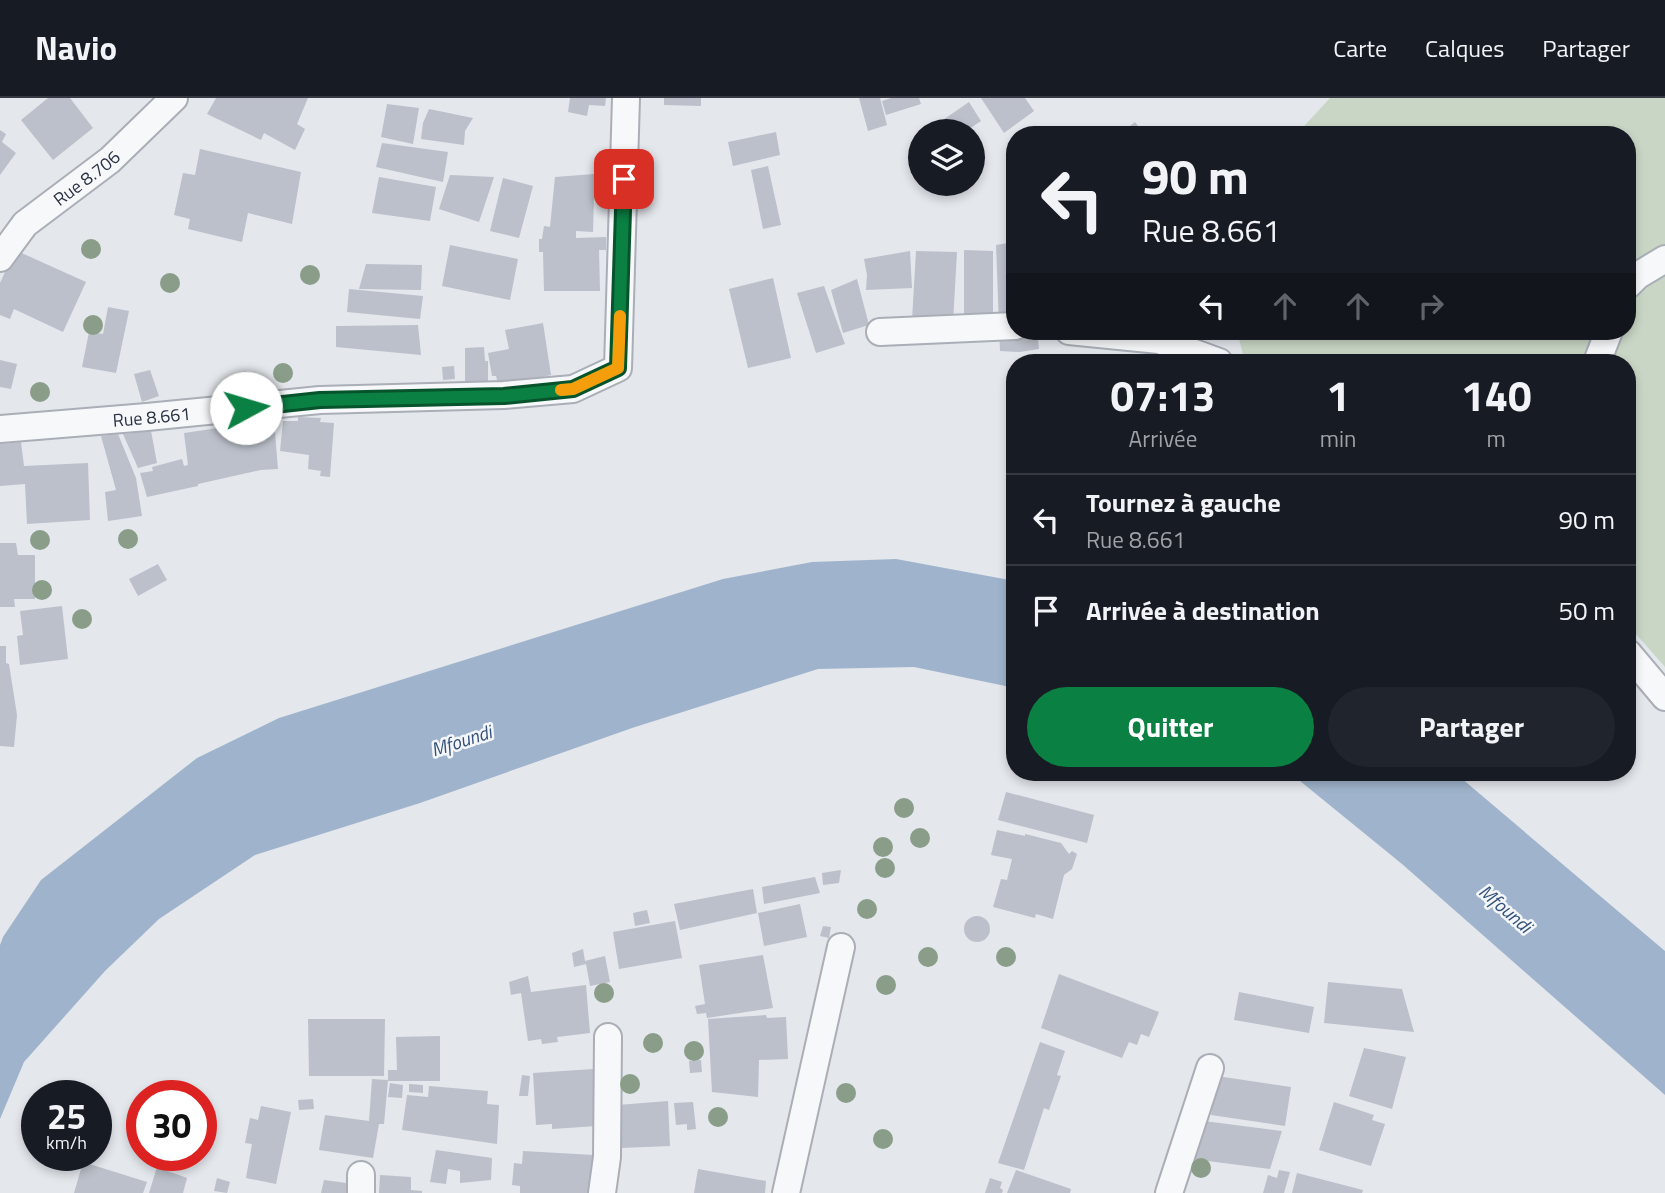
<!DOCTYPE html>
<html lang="fr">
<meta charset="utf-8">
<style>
:root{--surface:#171b24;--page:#20242c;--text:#f1f3f6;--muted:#9ea1a6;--line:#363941;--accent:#0b8043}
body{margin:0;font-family:"Titillium Web",sans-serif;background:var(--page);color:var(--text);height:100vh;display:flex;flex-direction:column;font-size:26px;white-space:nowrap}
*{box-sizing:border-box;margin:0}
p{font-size:23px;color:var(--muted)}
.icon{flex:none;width:38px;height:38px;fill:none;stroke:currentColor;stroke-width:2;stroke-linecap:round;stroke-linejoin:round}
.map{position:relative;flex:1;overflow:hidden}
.sheet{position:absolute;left:1006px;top:256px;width:630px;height:427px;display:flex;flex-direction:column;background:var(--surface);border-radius:28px;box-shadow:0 4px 10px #0003}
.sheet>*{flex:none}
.guide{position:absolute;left:1006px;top:28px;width:630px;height:214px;border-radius:28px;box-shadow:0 4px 10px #0003;background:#171b24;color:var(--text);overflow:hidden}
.tools{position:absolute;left:908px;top:21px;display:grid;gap:14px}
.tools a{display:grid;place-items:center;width:77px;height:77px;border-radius:50%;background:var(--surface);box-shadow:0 4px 10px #0003;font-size:35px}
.speed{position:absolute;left:21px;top:982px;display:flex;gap:14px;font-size:35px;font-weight:700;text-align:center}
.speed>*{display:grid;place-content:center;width:91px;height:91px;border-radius:50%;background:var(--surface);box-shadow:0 4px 10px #0003;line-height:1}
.speed small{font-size:18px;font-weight:400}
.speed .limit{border:10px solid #d22;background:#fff;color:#111}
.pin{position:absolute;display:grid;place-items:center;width:60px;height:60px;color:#fff;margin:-30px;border-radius:14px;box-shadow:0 4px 10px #0006}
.me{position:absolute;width:77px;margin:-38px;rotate:84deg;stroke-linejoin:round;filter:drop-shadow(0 0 5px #0008)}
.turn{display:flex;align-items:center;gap:24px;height:147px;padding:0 21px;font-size:32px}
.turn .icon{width:91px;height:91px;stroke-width:2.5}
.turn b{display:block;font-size:49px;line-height:60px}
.lanes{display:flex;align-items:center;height:66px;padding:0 21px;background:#0003;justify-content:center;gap:35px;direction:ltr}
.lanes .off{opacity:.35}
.eta{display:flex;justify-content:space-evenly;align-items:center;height:119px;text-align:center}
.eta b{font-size:42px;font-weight:700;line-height:49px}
.primary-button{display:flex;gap:14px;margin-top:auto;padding:14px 21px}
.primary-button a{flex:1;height:80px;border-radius:42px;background:var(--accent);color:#fff;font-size:28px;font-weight:700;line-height:80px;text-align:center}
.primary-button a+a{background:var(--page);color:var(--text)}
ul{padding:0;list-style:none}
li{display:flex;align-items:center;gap:21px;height:91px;padding:0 21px;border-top:2px solid var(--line)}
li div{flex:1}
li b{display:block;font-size:26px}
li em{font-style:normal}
header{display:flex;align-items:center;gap:42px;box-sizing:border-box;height:98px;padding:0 35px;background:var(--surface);border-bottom:2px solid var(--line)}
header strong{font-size:33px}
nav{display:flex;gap:38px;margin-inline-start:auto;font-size:24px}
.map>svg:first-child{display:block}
.green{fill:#c9d6c5}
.water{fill:#9fb4cc}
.building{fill:#bbc0ca}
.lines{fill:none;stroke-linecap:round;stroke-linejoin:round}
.minor-casing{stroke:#a9aeb7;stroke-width:30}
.minor{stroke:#f7f8fa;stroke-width:26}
.tree{fill:#899d89}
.route-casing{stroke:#07532c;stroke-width:18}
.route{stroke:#0b8043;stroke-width:12}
.slow{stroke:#f59e0b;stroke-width:12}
.labels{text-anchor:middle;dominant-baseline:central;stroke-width:5;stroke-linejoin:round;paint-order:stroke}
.street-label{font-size:18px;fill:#2b3445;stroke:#f4f6f9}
.water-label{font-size:19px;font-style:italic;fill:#34527a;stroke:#f4f6f9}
</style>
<header>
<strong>Navio</strong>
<nav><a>Carte</a><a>Calques</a><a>Partager</a></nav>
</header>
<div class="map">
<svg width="1665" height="1095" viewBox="0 0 1665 1095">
<rect width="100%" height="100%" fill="#e4e7ec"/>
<path class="green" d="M1330 0H1665V569L1628 527V264H1253L1244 261 1237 233H1628V37H1296Z"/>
<path class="water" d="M896 461 1015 483V590L914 569 818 571 632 630 420 705 255 757 159 821 105 873 24 964 0 1021V847L3 839 41 782 197 660 279 620 723 481 812 464Z
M1289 674H1454L1665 853V997L1402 766Z"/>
<path class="building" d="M48 0H70L93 30 53 62 21 22Z
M216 0H308L297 26 305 31 295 52 264 35 261 42 207 16Z
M570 0H606L605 8 589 7 587 18 568 14Z
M664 0H701V8L664 7Z
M859 0H880L887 27 868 33Z
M891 0H919L921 6 886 17 882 3Z
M981 0H1025L1034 13 1004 35Z
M969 4 981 23 966 33H946L940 24Z
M387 6 419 10 413 46 381 39Z
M429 11 473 20 465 33 464 47 421 41 423 25Z
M1135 24 1145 37H1118Z
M0 32 6 36 2 44 16 55 0 77Z
M776 34 780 57 733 68 728 44Z
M382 45 448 54 443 84 376 69Z
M200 51 301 74 292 126 248 115 242 144 188 131 190 121 174 117 183 75 195 77Z
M768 68 781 127 763 131 751 72Z
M607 75 608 94 594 96 593 134 576 133V140L606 139V152H599L600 193H544L543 154H539V141H542L544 128 550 129 555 79Z
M450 77 494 79 479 124 439 111Z
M379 79 436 89 430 123 372 115Z
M503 80 533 88 519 140 490 133Z
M1015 144V233H1037L1039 251 1020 254 1000 253 996 147Z
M450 147 518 161 510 202 442 188Z
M15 152 86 184 63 234 14 211 10 221 0 217V185Z
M964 152 993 153V225H964Z
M910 153 912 190 866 192 867 177 864 161Z
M916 153 957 154 953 225 912 222Z
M366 166 422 167 421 192 359 191Z
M773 180 791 260 748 270 729 191Z
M857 181 869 227 843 235 831 192Z
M824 188 845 246 816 255 797 195Z
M349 191 423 198 420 221 347 214Z
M108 209 129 213 116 275 82 269 89 234 103 236Z
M543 225 551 277 499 289 496 278H492L488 255 509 251 505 232Z
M418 227 421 257 336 249V228Z
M484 249 485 263H488V290L465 291V250Z
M0 262 17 266 11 291 0 289Z
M454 268 455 281 443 282 442 269Z
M150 272 159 298 142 304 134 276Z
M298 319 321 320 320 324 334 325 330 379 320 378 321 373 308 371 309 357 280 353 283 323H298Z
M274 322 278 371 261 372 198 386V388L147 399 140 375 153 373 152 369 182 361 184 368 188 367 184 335Z
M151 333 157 365 138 370 123 336Z
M118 336 136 380 142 418 108 423 105 394 116 392 101 338Z
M21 344 24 368 88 365 90 422 27 426 25 386 0 388V346Z
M0 445H16L18 457H35V501H14L15 509H0Z
M158 466 167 482 138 498 129 481Z
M62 508 68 561 20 567 17 538 23 537 20 513Z
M0 548H6V565L9 566 17 617 14 649 0 648Z
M1006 694 1094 717 1087 745 998 722Z
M997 732 1025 738V736L1061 745 1069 756 1072 753 1077 756 1072 771 1064 777 1053 821 1036 816 1035 820 993 809 1001 781 1007 782 1012 761 991 757Z
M841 772 839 785 823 787 822 775Z
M815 779 820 795 764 806 762 789Z
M753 791 757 815 680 832 674 806Z
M800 806 807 839 764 848 758 815Z
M647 812 650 825 635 828 633 815Z
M964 831a13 13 0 1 1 26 0a13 13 0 1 1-26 0Z
M675 823 682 860 619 871 613 834Z
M823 828 831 829 829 840 820 838Z
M583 851 585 863 605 858 610 884 590 888 586 866 574 869 572 855Z
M763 857 773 910 707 920 706 915 697 916 695 908 705 906 699 867Z
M1059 876 1159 914 1149 939 1141 936 1137 947 1129 944 1122 960 1041 930Z
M528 878 531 894 586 887 590 935 557 939 558 944 542 946 541 941 528 943 521 895 511 897 509 884Z
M1328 884 1402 891 1414 934 1324 925Z
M1239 894 1314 909 1309 935 1234 922Z
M766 917 767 920 786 919 788 961 759 962 758 999 712 994 708 921Z
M308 921H385L384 978H309Z
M440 938V983H388V972H397L396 939Z
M1040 944 1065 953 1057 977 1061 978 1049 1012 1044 1010 1024 1072 998 1065Z
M1364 950 1406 959 1392 1011 1349 998Z
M701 962 702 974 690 975 689 963Z
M593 971 597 1028 552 1031V1026L536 1027 533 975Z
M522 977 530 978 528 998H519Z
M1217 978 1291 989 1285 1028 1211 1017Z
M372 981 388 982 384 1026H379L373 1060 319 1052 325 1017 369 1023Z
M390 985 403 987 402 1000 388 999Z
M409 986 423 987V995L409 994Z
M429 988 488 993 487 1006 499 1007 497 1046 402 1032 407 997 428 999Z
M313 1001 314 1011 299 1012 298 1002Z
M668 1003 670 1048 621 1050 618 1007Z
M693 1004 696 1031 687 1032V1026L676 1027 674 1005Z
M1334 1004 1374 1017 1372 1022 1385 1026 1371 1068 1319 1052Z
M261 1008 291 1014 276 1086 246 1080 252 1046 245 1045 250 1020 258 1022Z
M1204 1023 1282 1033 1270 1071 1192 1061Z
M436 1052 492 1060 491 1082 460 1085V1073L448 1071 446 1086 430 1084Z
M523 1053 594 1057 592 1095H520V1088L512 1087 514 1065 522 1066Z
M83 1064 147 1084 143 1095H74Z
M157 1069 187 1080 183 1095H149Z
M698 1071 766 1083 765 1095H694Z
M1016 1072 1071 1091 1070 1095H1007Z
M1279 1072 1290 1074 1284 1095H1263L1268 1077 1277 1080Z
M1297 1075 1363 1092 1362 1095H1292Z
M380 1077 411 1079V1092L422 1093V1095H379Z
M217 1080 230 1084 227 1095 214 1093Z
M990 1080 1002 1084 1000 1090 1003 1092 1002 1095H985Z
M324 1082 354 1086 353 1095H321Z"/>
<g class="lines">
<g class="minor-casing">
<g id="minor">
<path id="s1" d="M0 160 25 126 110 62 174 0"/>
<path d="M1628 187 1637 178 1665 161"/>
<path d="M1069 233 1159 242 1219 264"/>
<path d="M880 234 1015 228"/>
<path d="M1597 264 1609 233"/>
<path id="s2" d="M0 331 147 319 320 302 504 297 573 291 618 270 626 0"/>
<path d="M1628 555 1665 599"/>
<path d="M361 1095V1077"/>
<path d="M602 1095 607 1059 608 939"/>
<path d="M786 1095 841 849"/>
<path d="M1169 1095 1210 970"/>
</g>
</g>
<use href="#minor" class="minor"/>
</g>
<g class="tree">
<circle cx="91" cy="151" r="10"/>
<circle cx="310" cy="177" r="10"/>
<circle cx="170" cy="185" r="10"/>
<circle cx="93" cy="227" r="10"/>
<circle cx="283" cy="275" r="10"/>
<circle cx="40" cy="294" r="10"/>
<circle cx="128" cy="441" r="10"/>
<circle cx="40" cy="442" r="10"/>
<circle cx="42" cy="492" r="10"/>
<circle cx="82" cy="521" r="10"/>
<circle cx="904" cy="710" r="10"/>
<circle cx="920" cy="740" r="10"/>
<circle cx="883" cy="749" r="10"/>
<circle cx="885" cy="770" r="10"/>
<circle cx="867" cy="811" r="10"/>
<circle cx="928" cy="859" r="10"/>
<circle cx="1006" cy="859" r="10"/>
<circle cx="886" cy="887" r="10"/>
<circle cx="604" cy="895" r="10"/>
<circle cx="653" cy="945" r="10"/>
<circle cx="694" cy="953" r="10"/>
<circle cx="630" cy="986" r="10"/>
<circle cx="846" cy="995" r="10"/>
<circle cx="718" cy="1019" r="10"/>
<circle cx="883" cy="1041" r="10"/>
<circle cx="1201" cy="1070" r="10"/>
</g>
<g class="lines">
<g class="route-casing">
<path id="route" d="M246 310 320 302 504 298 573 291 618 270 624 81"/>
</g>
<use href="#route" class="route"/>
<path class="slow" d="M561 292 573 291 618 270 620 218"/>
</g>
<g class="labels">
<g class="street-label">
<text stroke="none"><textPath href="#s1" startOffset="119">Rue 8.706</textPath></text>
<text stroke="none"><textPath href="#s2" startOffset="152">Rue 8.661</textPath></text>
</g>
<g class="water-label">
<text transform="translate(461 642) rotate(-18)">Mfoundi</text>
<text transform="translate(1506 810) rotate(41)">Mfoundi</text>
</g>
</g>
</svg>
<div class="tools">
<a><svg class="icon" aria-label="layers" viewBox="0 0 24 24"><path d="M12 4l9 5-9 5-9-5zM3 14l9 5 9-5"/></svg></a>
</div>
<div class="speed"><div>25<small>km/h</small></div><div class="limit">30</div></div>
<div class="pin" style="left:624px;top:81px;background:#d93025"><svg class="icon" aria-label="arrive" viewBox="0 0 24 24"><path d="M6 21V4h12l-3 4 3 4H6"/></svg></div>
<svg class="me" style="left:246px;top:310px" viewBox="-20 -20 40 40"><circle r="19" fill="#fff"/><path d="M0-13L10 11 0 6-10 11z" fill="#0b8043"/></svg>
<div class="guide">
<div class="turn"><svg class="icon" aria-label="left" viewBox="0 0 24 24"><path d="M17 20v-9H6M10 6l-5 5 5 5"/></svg><div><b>90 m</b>Rue 8.661</div></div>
<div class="lanes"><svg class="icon" aria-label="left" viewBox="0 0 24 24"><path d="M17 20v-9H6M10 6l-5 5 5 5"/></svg><svg class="icon off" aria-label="ahead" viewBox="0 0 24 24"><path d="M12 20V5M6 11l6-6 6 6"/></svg><svg class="icon off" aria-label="ahead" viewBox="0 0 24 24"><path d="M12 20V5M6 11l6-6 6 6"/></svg><svg class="icon off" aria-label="right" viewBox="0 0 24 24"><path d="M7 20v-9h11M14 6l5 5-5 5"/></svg></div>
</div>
<section class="sheet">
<div class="eta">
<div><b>07:13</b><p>Arrivée</p></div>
<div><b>1</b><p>min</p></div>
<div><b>140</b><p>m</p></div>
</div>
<ul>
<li><svg class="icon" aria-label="left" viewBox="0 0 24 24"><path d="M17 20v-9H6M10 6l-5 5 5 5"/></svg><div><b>Tournez à gauche</b><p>Rue 8.661</p></div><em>90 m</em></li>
<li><svg class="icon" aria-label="arrive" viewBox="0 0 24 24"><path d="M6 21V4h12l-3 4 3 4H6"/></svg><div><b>Arrivée à destination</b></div><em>50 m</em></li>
</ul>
<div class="primary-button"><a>Quitter</a><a>Partager</a></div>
</section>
</div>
